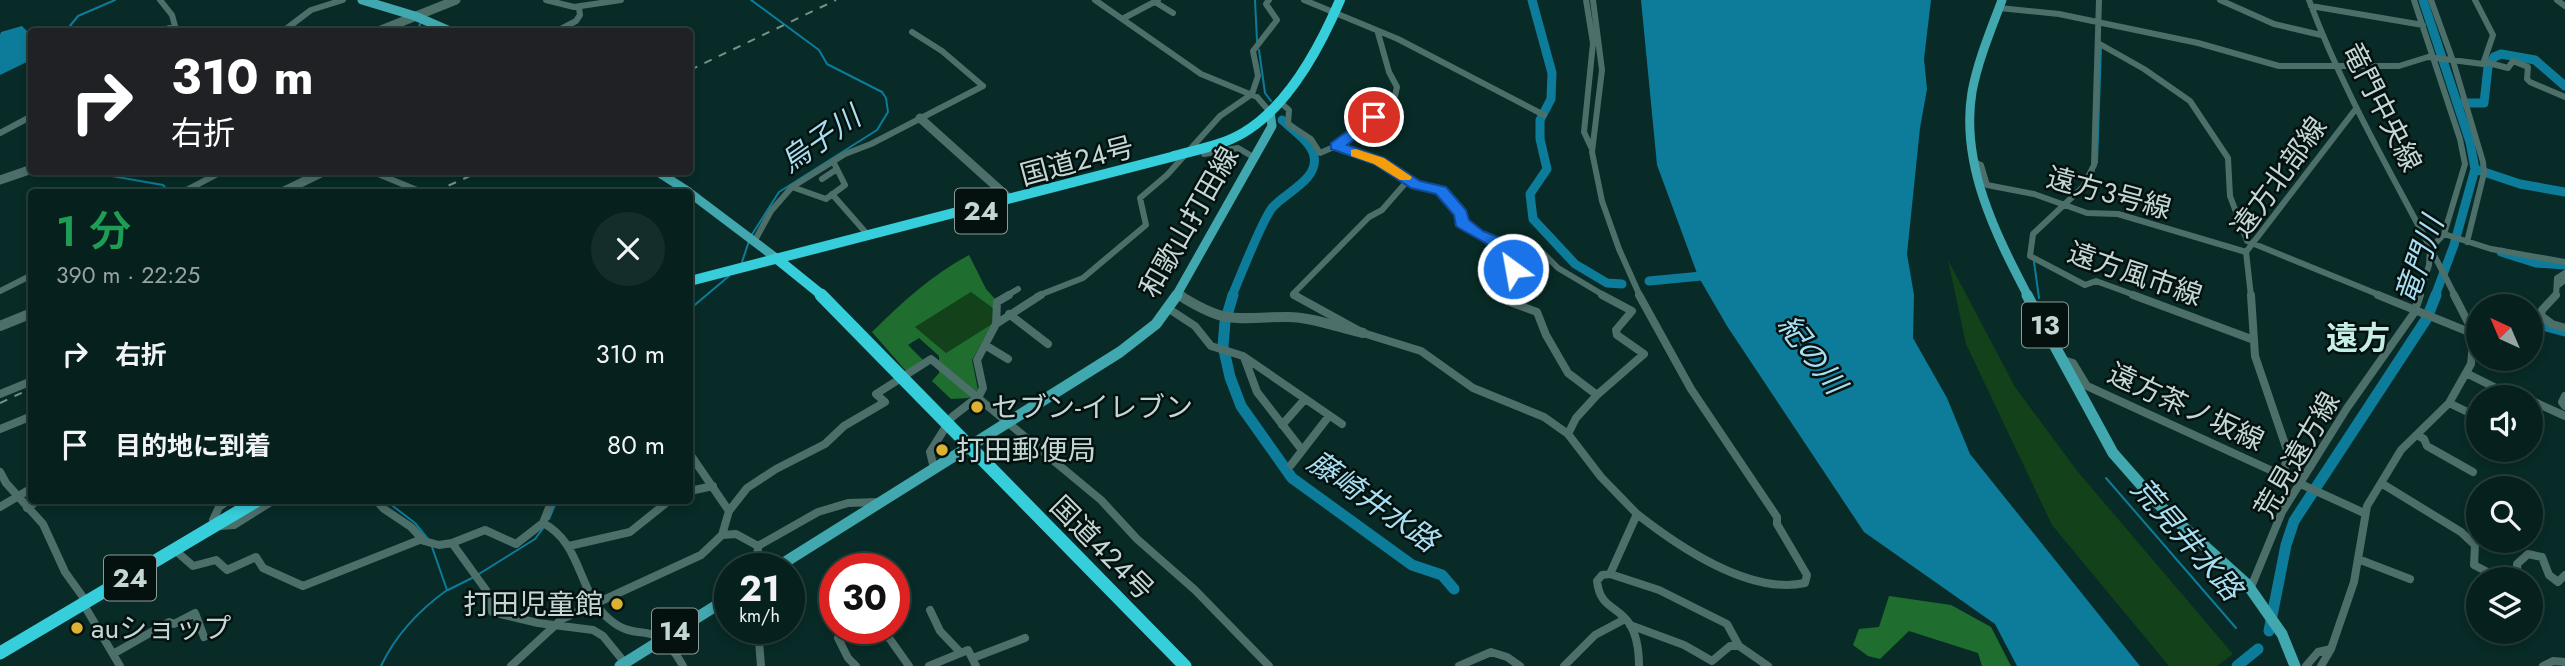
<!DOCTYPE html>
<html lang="ja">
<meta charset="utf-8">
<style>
:root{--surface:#06201d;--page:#142d2a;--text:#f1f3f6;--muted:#98a3a4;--line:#273e3b}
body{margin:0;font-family:Jost,"Noto Sans JP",sans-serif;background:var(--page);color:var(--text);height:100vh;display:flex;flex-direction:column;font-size:26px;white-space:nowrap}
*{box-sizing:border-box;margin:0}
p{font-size:23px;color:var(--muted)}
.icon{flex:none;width:38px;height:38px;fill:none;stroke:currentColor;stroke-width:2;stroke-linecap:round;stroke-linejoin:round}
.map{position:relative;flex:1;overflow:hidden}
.sheet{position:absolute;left:28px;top:189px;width:665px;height:315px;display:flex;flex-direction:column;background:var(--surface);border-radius:7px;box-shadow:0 4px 10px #0003,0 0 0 2px var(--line)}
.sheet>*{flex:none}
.top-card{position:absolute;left:28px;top:28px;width:665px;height:147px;border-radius:7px;box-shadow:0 4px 10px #0003,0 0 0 2px var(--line);background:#202124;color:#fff;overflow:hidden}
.needle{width:46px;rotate:316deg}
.buttons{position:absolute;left:2466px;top:294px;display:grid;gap:14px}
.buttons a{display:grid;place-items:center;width:77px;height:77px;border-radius:50%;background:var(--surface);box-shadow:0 4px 10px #0003,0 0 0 2px var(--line);font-size:35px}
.speed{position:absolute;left:714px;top:553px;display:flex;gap:14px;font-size:35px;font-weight:700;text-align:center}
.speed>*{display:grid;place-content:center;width:91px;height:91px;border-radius:50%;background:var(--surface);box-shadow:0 4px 10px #0003,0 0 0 2px var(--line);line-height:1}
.speed small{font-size:18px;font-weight:400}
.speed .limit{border:10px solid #d22;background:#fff;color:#111}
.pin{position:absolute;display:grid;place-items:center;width:60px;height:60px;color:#fff;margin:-30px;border:4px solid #fff;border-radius:50%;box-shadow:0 2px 7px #0007}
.me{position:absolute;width:77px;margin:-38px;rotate:328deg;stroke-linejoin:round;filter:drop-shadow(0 0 5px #0008)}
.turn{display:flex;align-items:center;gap:24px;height:147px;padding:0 28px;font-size:32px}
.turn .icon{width:91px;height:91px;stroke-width:2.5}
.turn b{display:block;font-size:49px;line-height:60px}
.round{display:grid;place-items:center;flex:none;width:74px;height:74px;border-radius:37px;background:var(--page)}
.summary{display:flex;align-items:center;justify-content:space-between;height:119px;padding:0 28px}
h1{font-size:42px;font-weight:600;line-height:52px;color:#1e9e55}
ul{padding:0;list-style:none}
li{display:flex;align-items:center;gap:21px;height:91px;padding:0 28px}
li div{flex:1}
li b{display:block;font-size:26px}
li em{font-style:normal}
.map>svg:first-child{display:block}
.green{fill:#12411a}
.forest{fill:#206e2f}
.water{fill:#0c7c9a}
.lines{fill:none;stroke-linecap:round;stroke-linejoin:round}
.stream{stroke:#0c7c9a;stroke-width:2}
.river-far1{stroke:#0c7c9a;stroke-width:9}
.river{stroke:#0c7c9a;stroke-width:11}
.street-far1{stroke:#4d6f6a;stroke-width:6}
.street{stroke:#4d6f6a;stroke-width:8}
.secondary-far1{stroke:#4d6f6a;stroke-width:9}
.secondary{stroke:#4d6f6a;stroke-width:10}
.primary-far1{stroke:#40a8ae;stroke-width:9}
.primary{stroke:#40a8ae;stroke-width:11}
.highway-far1{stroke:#37cedb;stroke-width:10}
.highway{stroke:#37cedb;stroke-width:13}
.rail{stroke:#77918d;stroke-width:2;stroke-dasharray:8 8;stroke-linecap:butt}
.route{fill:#1a73e8;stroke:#114b97;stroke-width:2}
.slow{fill:#f59e0b}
.poi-dot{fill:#dcb233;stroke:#04110f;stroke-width:2.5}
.labels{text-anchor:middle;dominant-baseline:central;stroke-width:5;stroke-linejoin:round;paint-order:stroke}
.shield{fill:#04110f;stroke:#8a9c99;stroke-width:2}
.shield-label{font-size:26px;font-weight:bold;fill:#c4d7d4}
.street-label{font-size:28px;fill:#c4d7d4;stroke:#04110f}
.poi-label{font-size:28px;fill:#c4d7d4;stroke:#04110f;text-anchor:start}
.water-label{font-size:30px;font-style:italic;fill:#a8def2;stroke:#04110f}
.quarter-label{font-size:32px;font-weight:bold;fill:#c7ede7;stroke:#04110f}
</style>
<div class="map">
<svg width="2565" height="666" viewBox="0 0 2565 666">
<rect width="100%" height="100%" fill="#082b27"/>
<path class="green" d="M1948 260 2015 387 2078 472 2233 654 2217 666H2169L2052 525 1966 344Z
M971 292 994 309 992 324 946 353 915 327Z"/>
<path class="forest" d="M969 255 986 289 995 299 994 309 971 292 915 327 946 353 992 324 972 360 978 390 969 398 951 399 932 381 939 373V356L919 338 908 345 923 360 906 371 872 332C902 302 932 275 969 255Z
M1889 596 1951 605 1991 627 2011 666H1982L1978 653 1909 631 1880 659 1868 656 1853 645 1859 629 1879 627Z"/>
<path class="water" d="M1641 0H1931L1924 59 1927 89 1920 128 1907 254 1914 295 1913 338 1947 398 1970 454 2140 666H2017L1995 624 1864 532 1727 326 1698 276 1657 165Z
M22 26 31 35V60L0 75V35L1 32Z"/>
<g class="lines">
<path class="stream" d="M751 0 819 50 827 64 882 92 886 98 888 112 877 130 779 192 751 236
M1255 0 1257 41
M65 32 78 16 115 0
M417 32 420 24
M1259 50 1265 93 1271 101
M2097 163 2101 47
M107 172 106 175 163 185 169 192
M2086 188 2094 172
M742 262 749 241
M2034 262 2039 298
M690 309 729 276
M2106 478 2236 628
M385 500 415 523 428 539
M549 519 557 500
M479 574 535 539 544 527
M448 590 474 577
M381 666C396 634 418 611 447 590L432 547"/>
<path class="river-far1" d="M1532 0 1552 73 1551 99 1540 120V139L1547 169 1530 194 1533 219 1575 264 1607 283 1622 284
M2423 0 2470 142 2475 169 2454 245 2435 296
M2457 103H2484L2488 67 2494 57 2501 54 2535 60 2565 86
M2475 169 2520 184 2565 192
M2501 252 2536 263 2565 265
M1649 281 1712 275
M1232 296C1239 279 1262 221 1272 208 1284 193 1319 180 1314 156 1311 142 1292 129 1282 120"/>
<path class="river" d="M1233 295 1225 322 1223 346 1230 377 1241 406 1292 478 1412 565 1442 575 1454 589
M2535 323 2565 331
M2269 631 2286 545 2294 521 2427 318 2436 295
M2237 666 2258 649"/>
<path class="street-far1" d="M160 0 172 15 175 26 166 29V32
M546 0 574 7 621 0
M1095 0 1201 74 1257 97 1270 112
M1304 0 1398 39 1544 115
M1586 0 1593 43 1584 132 1591 147
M1593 0 1602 70 1592 152 1602 201 1619 249 1640 296
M2099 0 2094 165 2083 187 2033 234 2030 256 2085 285 2096 281 2137 296
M2220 0 2274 24 2321 35
M2309 0C2348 105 2406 197 2455 296
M2414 0 2460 139 2465 164 2444 234 2430 249 2429 265 2419 296
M2431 0 2453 61 2483 162 2484 173 2467 242
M2557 0 2565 6
M1155 2 1173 13
M2311 6 2423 25
M1999 8 2059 14 2198 43 2279 66H2399L2428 57 2483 64 2493 35 2475 0
M1124 18 1158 0
M282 32 311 10 343 0
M555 32 576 21 580 15 579 8
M912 32 942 51 983 86
M2098 43 2144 69 2190 101 2228 158 2230 196 2247 241 2382 296
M2485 62 2508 68 2513 61 2528 67 2527 79 2530 82 2565 97
M1282 104 1289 110 1288 124 1311 139 1320 153 1336 146 1379 161 1416 185 1441 190 1461 214V222L1498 243 1512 262 1508 296
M0 133 32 116
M1336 146 1395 96 1397 87 1389 72 1378 33
M1204 154 1238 148 1255 158
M1974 162 1981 165 1987 185 2034 194 2087 213 2118 214 2246 252
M303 172 318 174
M373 172 422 192
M822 179 837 169
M792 187 826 199 845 185 833 161
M183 192 221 172
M832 194 867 234
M2444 234 2491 249 2565 262
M754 242 771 211 792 187 845 154 871 144 983 86
M1511 259 1514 260 1537 247 1558 268 1605 296
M2557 286 2565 280
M0 291 32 275
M1006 296 1018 289
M1037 296 1083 278 1146 225 1140 198 1167 175 1220 116 1252 94 1258 76 1253 51 1277 20 1266 4 1269 0
M1298 296 1293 294 1369 217 1382 210 1409 179
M2251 296 2246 252 2355 110
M2556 296 2557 278 2565 273"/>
<path class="street" d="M1294 295 1363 333 1421 351 1473 388 1544 417 1568 434
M1508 295 1507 301 1537 312 1546 335 1568 373 1597 395 1576 418 1568 434 1601 477 1637 514 1610 574 1602 575 1597 581C1600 608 1616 605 1629 623 1637 635 1639 652 1639 666
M2133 295 2254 340
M2251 295 2255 356 2287 450 2284 476
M2378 295 2474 334
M1169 309 1195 326 1211 346 1243 356 1342 424
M1009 314 1048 344
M2540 315 2552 324 2565 328
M996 324 997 302 1009 295
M2530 329 2538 326 2542 310 2556 295
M985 345 1008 359
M1244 357 1257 392 1302 450
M2063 360 2073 363 2087 386 2364 513
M2466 373 2498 389 2525 397
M0 394 32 381
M1597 395 1644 354 1617 335 1616 330 1632 311 1602 295
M2565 396 2562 402 2565 406
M2530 400 2565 416
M2449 403 2478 417
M1282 425 1305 399
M0 429 32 416
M2417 435 2424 439 2427 446 2473 472
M690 454 729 511
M1291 465 1329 416
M934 468 930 452 952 417 979 396 983 388 977 360 996 324 1041 295
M0 472 6 483 43 524 65 572 83 597 84 605 120 666
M2381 483 2461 532 2475 545 2474 565 2501 579
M690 491 713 486
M376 500 384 509 411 527 424 541 439 545 452 543 486 590 492 612 538 623 593 630 603 636 625 663
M0 507 32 488
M27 508 39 500
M1637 514C1679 547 1750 595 1805 583L1807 575 1777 524V517L1691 389 1639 295
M213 520 219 507 229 500
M543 523C582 543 578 593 609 619 640 646 654 614 683 666
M219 526 234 525 274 500
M722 535 736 534 758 546
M452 543 485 530 516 544 543 523 552 500
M569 546 630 532 670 500
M758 546 818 512 848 503 879 502
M176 551 193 566 216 560 227 570 256 557 263 568 303 586 422 539
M2358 559 2410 579
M757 569 758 546
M1610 574 1659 590 1727 624 1739 646 1768 666
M2518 579 2517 564 2528 554 2542 557 2549 575 2558 582 2565 575
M2251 587 2282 512 2347 408 2414 313 2420 295
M930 610 940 631 959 651
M1630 625 1684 645 1712 661 1730 646H1739
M758 628 761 666
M853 628 838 638 848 658 856 666
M882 628 909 666
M113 654 169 622 174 624 195 613 204 637
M973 658 1025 638
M511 666 562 619 701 555 722 535 729 511 747 488 776 469 825 444 844 426 885 402 876 394 931 359 1101 500 1137 539 1195 590 1269 666
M929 666 968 650 976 666
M1459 666 1491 652 1507 657 1520 666
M1564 666 1595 635 1625 619
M2306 666 2318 652 2331 649 2354 582 2367 506 2401 450 2449 403 2471 364 2474 334 2454 295
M2321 666 2331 649
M2543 666 2553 661 2565 662"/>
<path class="secondary-far1" d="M376 32 456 0
M920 118 1009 198
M0 180 32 169
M282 192 323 172
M1178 294 1182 296"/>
<path class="secondary" d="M1179 295C1228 326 1235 317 1288 317 1312 317 1339 328 1363 333
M0 326 32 313"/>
<path class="primary-far1" d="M362 0 415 16 452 32
M2002 0C1991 30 1978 60 1972 92 1960 164 1996 235 2028 296
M658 172 689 192
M690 193 776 258
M1176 296 1272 126 1270 112"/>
<path class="primary" d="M2027 295 2113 453 2157 503 2247 584 2282 634 2295 666
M774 569 1120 352 1156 324 1177 295
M620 666 730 597"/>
<path class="highway-far1" d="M776 258 823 296
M690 281 1171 157C1195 150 1221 146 1243 133 1289 106 1320 47 1340 0"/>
<path class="highway" d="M821 295 1185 666
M0 653 258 500"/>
<path class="rail" d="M690 70 836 0
M434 192 479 172
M0 403 32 388"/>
</g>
<path class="route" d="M1374 112 1379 114V120L1347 145 1384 158 1420 181 1446 187 1466 210 1469 220 1483 231 1503 239 1520 262 1518 273H1507C1506 270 1506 266 1505 262 1499 246 1470 236 1456 226L1454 215 1436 194 1411 188 1374 164 1331 149V143Z"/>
<path class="slow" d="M1356 149 1384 158 1412 177 1410 180H1400L1374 164 1351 156V150Z"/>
<g class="poi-dot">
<circle cx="977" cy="407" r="7"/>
<circle cx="942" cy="450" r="7"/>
<circle cx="617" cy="604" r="7"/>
<circle cx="77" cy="628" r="7"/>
</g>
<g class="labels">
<g class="shield">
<rect x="955" y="188.5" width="52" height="45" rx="5"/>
<rect x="2022" y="302.5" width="46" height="45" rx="5"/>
<rect x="104" y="555.5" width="52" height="45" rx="5"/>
<rect x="652" y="608.5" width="46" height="45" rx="5"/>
</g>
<g class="shield-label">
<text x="981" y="211">24</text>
<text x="2045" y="325">13</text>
<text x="130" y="578">24</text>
<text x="675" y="631">14</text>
</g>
<g class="street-label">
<text transform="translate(2382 107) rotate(63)">竜門中央線</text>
<text transform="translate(1077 161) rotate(-15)">国道24号</text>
<text transform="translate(2279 177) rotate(-54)">遠方北部線</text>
<text transform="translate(2109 193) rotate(15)">遠方3号線</text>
<text transform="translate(1189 222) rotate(-60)">和歌山打田線</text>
<text transform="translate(2135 274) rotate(19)">遠方風市線</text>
<text transform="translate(2186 407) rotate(25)">遠方茶ノ坂線</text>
<text transform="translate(2297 455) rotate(-60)">荒見遠方線</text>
<text transform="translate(1102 548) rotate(45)">国道424号</text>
</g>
<g class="poi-label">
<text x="991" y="407">セブン-イレブン</text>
<text x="956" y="450">打田郵便局</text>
<text x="603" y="604" text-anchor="end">打田児童館</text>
<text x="91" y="628">auショップ</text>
</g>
<g class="water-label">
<text transform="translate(820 139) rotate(-35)">烏子川</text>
<text transform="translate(2419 260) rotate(-71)">竜門川</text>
<text transform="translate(1812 354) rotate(53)">紀の川</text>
<text transform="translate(1373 501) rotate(35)">藤崎井水路</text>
<text transform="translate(2187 539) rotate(49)">荒見井水路</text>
</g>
<g class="quarter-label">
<text x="2358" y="338">遠方</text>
</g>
</g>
</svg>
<div class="buttons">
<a><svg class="needle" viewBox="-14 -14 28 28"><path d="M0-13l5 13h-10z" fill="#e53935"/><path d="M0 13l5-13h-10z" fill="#98a3a4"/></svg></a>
<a><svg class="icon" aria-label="sound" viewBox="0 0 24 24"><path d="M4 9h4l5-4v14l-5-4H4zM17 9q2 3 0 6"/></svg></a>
<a><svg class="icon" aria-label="search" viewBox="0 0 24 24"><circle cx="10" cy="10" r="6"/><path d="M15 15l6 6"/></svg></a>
<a><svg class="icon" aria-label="layers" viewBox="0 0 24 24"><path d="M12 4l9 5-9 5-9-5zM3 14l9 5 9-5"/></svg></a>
</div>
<div class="speed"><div>21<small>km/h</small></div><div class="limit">30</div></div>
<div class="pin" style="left:1374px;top:117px;background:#d93025"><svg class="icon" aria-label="arrive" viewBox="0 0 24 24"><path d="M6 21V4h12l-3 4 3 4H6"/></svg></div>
<svg class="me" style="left:1513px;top:269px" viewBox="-20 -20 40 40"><circle r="17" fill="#1a73e8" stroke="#fff" stroke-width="3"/><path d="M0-11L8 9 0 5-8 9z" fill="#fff"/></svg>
<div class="top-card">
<div class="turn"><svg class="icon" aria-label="right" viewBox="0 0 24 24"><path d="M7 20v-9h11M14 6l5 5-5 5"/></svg><div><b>310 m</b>右折</div></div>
</div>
<section class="sheet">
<div class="summary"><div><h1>1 分</h1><p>390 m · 22:25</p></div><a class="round"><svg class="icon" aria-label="close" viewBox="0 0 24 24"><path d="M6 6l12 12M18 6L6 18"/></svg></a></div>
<ul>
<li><svg class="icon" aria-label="right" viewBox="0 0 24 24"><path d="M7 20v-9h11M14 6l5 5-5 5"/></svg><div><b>右折</b></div><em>310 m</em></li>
<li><svg class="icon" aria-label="arrive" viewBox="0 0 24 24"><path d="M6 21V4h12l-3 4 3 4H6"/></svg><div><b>目的地に到着</b></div><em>80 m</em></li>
</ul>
</section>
</div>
